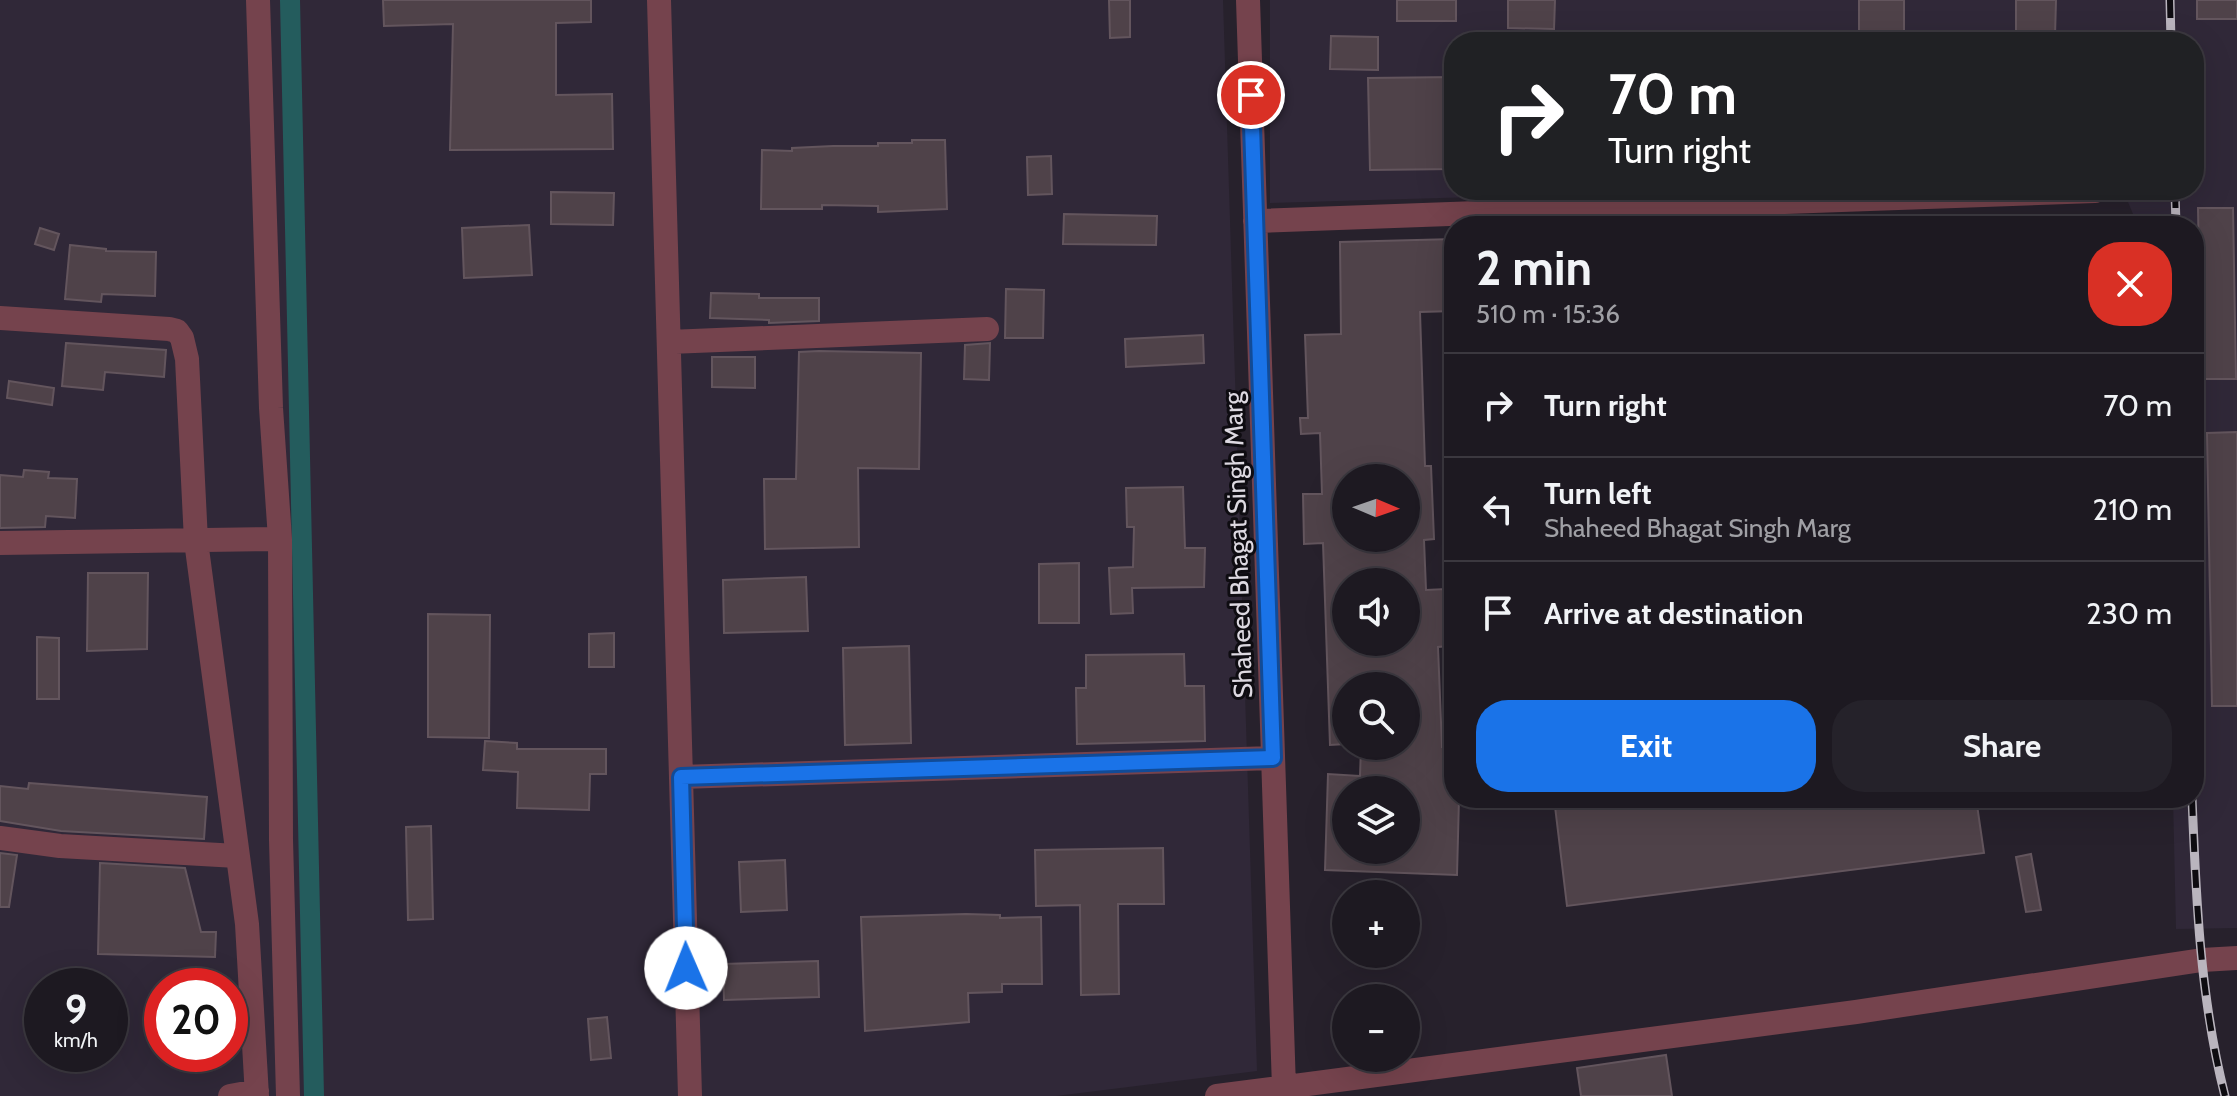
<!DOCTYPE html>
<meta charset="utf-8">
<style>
:root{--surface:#1d1921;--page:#25222a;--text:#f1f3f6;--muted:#a0a0a5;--line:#3b383f;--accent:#1a73e8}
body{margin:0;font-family:Cabin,sans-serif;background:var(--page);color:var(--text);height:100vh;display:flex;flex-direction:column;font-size:30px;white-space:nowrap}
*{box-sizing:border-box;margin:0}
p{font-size:26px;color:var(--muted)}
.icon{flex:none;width:44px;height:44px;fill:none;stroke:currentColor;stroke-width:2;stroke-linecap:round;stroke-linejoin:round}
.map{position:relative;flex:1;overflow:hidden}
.details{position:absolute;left:1444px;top:216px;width:760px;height:592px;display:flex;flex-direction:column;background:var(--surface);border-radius:32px;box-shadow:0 8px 32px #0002,0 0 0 2px var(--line)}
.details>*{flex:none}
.hud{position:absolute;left:1444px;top:32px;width:760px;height:168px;border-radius:32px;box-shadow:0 8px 32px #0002,0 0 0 2px var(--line);background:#202124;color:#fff;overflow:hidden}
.needle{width:52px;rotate:92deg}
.controls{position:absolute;left:1332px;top:464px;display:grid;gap:16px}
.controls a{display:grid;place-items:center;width:88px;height:88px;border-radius:50%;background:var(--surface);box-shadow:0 8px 32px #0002,0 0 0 2px var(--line);font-size:40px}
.speed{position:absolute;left:24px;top:968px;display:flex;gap:16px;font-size:40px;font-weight:700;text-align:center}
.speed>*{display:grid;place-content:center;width:104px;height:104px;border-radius:50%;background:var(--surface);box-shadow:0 8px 32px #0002,0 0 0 2px var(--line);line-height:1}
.speed small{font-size:20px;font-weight:400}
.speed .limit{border:12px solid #d22;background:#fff;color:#111}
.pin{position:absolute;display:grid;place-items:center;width:68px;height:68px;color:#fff;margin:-34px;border:4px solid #fff;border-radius:50%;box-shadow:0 2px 8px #0007}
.me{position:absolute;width:88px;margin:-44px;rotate:359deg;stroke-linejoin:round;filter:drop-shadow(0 0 6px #0008)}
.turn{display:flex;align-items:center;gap:28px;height:168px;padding:0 32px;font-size:36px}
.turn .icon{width:104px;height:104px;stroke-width:2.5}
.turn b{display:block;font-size:56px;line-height:68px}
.round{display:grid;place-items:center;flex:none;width:84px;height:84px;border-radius:32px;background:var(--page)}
.summary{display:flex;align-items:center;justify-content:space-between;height:136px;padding:0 32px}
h1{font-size:48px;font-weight:800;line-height:60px}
.primary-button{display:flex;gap:16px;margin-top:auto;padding:16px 32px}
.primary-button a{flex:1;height:92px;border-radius:32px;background:var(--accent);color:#fff;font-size:32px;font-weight:800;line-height:92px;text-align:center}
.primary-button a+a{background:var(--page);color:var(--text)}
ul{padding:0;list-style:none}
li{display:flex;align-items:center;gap:24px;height:104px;padding:0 32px;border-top:2px solid var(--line)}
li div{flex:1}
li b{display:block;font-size:30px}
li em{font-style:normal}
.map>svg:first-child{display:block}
.built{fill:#302838;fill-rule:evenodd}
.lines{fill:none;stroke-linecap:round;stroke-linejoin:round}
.canal{stroke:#245c5d;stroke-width:20}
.building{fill:#4f4249;stroke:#63555d;stroke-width:2;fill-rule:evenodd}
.minor{stroke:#75434d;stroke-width:24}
.rail-casing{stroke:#bab5be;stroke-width:9}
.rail{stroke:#0e0c11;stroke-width:6;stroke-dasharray:18;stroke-linecap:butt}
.route-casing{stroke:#114b97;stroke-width:20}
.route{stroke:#1a73e8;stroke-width:14}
.labels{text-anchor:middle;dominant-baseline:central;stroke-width:6;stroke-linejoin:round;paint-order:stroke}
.street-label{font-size:26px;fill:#ddd9e1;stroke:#0e0c11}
</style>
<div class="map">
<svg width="2237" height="1096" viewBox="0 0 2237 1096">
<rect width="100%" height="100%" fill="#27212c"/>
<path class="built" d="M0 0H1223L1257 1071 1056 1096H0ZM42 986H110V1054H42ZM162 986H230V1054H162Z
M1270 0H2237V928L2176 929 2173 798H2194V226H2138L2123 190H2194V42H1454V190H1707L1270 203Z"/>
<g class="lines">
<path class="canal" d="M290 0 314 1096"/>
</g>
<path class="building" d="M383 0H591V22L556 23V95L612 94 613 149 450 150 453 24 384 26Z
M1109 0H1130V37L1110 38Z
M1397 0H1456V21H1397Z
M1508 0H1555L1554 29 1508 28Z
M1859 0H1904V42H1859Z
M2016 0H2056L2055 36 2016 35Z
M2197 0H2237V19H2197Z
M1331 36 1378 37V70L1330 69Z
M1454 77V169L1370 170 1368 78Z
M912 140H945L947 209 878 212V206L822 205V209H761L762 150 792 151V148L833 146H878V143H912Z
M1051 156 1052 194 1028 195 1027 157Z
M551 192 614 193 613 225 551 224Z
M2198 208H2233L2236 379H2201Z
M1064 214 1157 216 1156 245 1063 244Z
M529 225 532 275 464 278 462 228Z
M40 228 59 234 54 250 35 244Z
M1454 239V311L1420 312 1425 466H1431L1434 539 1424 540 1426 590 1446 589 1448 646 1438 647 1442 747H1449L1448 779H1454V798H1459L1457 875 1325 870 1328 774 1360 776 1361 746H1406V686H1346V744L1330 745 1323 543 1304 544 1303 494H1322L1320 433 1301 434 1300 418H1308L1305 335 1341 334 1340 242ZM1346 478H1406V538H1346ZM1346 582H1406V642H1346ZM1346 790H1406V850H1346Z
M70 245 106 249V251L156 252 155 296 102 294 101 302 65 299Z
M1006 289 1044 290 1043 338H1005Z
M711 293 759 294V298H819V321L769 323V320L710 318Z
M1203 335 1204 363 1126 367 1125 339Z
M66 343 166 350 164 377 105 372 103 390 62 386Z
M990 343 989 380 964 379 965 345Z
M819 351 921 353 919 469 858 468 859 547 765 549 764 479H796L799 352Z
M712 357H755V388L712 387Z
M9 381 54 388 52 405 7 398Z
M2237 432V706H2212L2207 433Z
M24 470 49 472 48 478 77 479 75 518 46 516 45 527 0 528V475L23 477Z
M1183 487 1185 548H1205L1204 587 1132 588 1133 613 1111 614 1109 568 1133 567 1134 527H1127L1126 488Z
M1079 563V623H1039V564Z
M88 573H148L147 649 87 651Z
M806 577 808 631 724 633 723 580Z
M428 614 490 615 489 738 428 737Z
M614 633V667H589V634Z
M37 637 59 638V699H37Z
M909 646 911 743 845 745 843 648Z
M1184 654 1185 686H1204L1205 741 1077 744 1076 688H1086V655Z
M485 741 517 743V749H606V774H590L589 810 517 808 518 772 483 770Z
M29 783 207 797 204 839 61 831 0 821V786L28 789Z
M1554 798H1976L1984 853 1567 906Z
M431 826 433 919 408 920 406 827Z
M1163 848 1164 904H1118L1119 994 1081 995 1080 905 1036 906 1035 850Z
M0 853 17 855 9 907H0Z
M2031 854 2041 910 2026 912 2016 857Z
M785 860 787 910 741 912 739 862Z
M100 863 185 868 201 932H216L215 957 98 954Z
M966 914 1000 915V918L1041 917 1042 984H1002V992L968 993 969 1022 865 1031 861 917Z
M818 961 819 997 724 1000 723 964Z
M607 1017 611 1058 591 1060 588 1019Z
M1666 1055 1672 1096H1581L1577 1068Z"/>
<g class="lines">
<path class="minor" d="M258 0 271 408 280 539 281 840 288 1096
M659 0 690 1096
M1248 0 1284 1088
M1255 221 2095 191
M0 318 169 329 177 331 182 338 187 359 196 541 247 924 257 1096
M669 342 987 329
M0 543 280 539
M681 777 1273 758
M0 838 60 846 237 856
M230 1096 257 1091
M1217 1096 1856 1012 2202 960 2237 958"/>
<g class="rail-casing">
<path id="rail" d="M2170 0 2171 42
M2175 190 2176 226
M2192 798C2196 898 2200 998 2225 1096"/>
</g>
<use href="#rail" class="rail"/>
</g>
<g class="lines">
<g class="route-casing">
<path id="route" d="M686 968 681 777 1273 758 1251 95"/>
</g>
<use href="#route" class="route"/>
</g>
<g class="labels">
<g class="street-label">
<text transform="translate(1238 545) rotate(-92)">Shaheed Bhagat Singh Marg</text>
</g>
</g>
</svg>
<div class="controls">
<a><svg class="needle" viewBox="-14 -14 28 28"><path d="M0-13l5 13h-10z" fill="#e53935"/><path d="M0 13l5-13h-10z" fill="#a0a0a5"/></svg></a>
<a><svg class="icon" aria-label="sound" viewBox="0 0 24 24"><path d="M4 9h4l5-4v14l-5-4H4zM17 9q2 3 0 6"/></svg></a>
<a><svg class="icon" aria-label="search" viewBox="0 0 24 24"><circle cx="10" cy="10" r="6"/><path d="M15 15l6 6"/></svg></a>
<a><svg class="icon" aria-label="layers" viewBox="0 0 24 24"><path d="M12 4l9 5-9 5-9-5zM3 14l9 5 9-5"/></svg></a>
<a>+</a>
<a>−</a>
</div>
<div class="speed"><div>9<small>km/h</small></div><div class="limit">20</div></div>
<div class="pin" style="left:1251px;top:95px;background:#d93025"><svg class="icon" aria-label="arrive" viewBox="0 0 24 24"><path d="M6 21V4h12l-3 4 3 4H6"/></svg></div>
<svg class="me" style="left:686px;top:968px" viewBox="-20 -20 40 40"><circle r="19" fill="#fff"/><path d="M0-13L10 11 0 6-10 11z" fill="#1a73e8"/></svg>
<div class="hud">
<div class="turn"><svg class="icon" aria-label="right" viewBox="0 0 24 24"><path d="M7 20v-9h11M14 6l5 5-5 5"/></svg><div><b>70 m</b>Turn right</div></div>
</div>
<section class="details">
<div class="summary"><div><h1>2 min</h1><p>510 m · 15:36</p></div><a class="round" style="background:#d93025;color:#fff"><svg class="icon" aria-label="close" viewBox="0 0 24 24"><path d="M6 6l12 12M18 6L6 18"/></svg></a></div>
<ul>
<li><svg class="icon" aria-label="right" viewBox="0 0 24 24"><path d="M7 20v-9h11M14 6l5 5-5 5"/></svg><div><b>Turn right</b></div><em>70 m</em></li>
<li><svg class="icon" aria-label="left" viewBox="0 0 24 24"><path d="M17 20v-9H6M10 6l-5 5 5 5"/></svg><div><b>Turn left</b><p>Shaheed Bhagat Singh Marg</p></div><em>210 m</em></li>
<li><svg class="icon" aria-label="arrive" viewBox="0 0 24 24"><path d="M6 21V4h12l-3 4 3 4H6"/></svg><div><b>Arrive at destination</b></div><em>230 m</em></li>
</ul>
<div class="primary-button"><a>Exit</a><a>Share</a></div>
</section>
</div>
